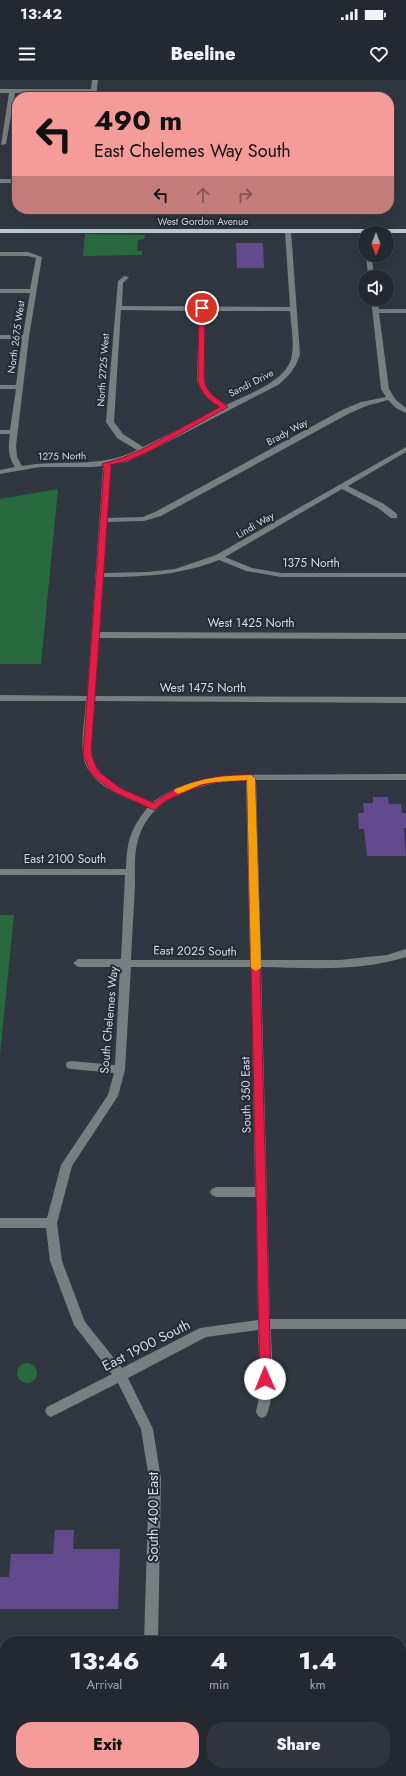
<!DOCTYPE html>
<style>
:root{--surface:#242931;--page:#30353d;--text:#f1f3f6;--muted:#a3a6ab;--line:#41454d;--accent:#f59b9a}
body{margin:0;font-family:Jost,sans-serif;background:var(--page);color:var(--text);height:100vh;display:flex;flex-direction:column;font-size:15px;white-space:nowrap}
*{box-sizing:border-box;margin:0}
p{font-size:13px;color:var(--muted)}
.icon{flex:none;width:22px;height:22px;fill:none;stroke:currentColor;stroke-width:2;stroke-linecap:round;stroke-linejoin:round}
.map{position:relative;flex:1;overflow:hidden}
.details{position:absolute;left:0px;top:1556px;width:406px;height:140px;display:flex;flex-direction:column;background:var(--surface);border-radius:16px 16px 0 0;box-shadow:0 4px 16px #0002,0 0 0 1px var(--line)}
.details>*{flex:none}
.banner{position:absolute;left:12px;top:12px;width:382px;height:122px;border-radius:16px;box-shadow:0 4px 16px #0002,0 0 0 1px var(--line);background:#f59b9a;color:#111;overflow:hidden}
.needle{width:26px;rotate:180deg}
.buttons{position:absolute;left:358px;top:146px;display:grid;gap:8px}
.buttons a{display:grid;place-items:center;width:36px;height:36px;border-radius:50%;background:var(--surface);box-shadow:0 4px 16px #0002,0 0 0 1px var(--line);font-size:20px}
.pin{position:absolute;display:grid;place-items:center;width:34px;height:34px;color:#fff;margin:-17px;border:2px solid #fff;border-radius:50%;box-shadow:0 1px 4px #0007}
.me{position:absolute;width:44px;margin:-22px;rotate:359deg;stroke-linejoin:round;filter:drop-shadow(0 0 3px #0008)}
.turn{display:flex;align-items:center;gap:14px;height:84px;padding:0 16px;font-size:18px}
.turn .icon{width:52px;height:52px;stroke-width:2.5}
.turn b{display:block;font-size:28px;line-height:34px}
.lanes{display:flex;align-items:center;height:38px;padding:0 16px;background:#0003;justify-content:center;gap:20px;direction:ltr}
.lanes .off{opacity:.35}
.eta{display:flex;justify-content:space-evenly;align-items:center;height:68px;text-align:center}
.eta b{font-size:24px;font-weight:800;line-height:28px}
.primary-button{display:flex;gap:8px;margin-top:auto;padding:8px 16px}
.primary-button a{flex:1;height:46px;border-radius:16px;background:var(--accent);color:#111;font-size:16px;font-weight:800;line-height:46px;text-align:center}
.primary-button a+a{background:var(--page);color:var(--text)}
.status{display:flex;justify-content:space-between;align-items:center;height:28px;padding:0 20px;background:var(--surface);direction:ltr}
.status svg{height:11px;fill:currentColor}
header{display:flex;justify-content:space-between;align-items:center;height:52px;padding:0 16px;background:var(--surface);font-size:18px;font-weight:800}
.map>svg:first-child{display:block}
.commercial{fill:#4b3a2f}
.green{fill:#29693e}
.building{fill:#634a8d}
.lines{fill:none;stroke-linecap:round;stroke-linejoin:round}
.minor{fill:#787f81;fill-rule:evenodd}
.major{fill:#b8c8cc;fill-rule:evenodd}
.route{fill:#e11d48;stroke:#92132f}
.slow{fill:#f59e0b}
.labels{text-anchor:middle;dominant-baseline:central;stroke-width:4;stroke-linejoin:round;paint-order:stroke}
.far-street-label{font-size:10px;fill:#d7dbe2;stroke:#262c37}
.street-label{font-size:12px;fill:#d7dbe2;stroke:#262c37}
.near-street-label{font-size:14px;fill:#d7dbe2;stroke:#262c37}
</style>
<div class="status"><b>13:42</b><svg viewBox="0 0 49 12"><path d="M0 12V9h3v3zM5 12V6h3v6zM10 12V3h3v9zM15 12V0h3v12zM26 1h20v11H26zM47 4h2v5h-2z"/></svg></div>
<header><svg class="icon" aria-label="menu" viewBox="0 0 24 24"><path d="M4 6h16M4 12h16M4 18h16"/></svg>Beeline<svg class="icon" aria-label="heart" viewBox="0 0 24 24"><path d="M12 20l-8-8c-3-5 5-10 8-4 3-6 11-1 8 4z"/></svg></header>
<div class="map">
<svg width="406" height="1696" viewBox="0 0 406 1696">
<rect width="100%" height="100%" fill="#303741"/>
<path class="commercial" d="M9 1691H131V1696H8Z"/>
<path class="green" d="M85 154 145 155 144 159 138 160 137 171H142V175L83 176Z
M58 409 41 584H0V419Z
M0 835H14L0 974Z
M17 1293a10 10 0 1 1 20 0a10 10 0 1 1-20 0Z"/>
<path class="building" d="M236 163H263L264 188H237Z
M373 717H388L389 724H401L402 733H406V748H404L406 776H367L364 749H359L358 733H364L363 723H373Z
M55 1450H74L73 1469H120L118 1529H0V1497H9L11 1474H53Z"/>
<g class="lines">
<path class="minor" d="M92 0H98L96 17H90L91 13H15L6 64 1 65 9 13H0V9H91Z
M0 99H17V103H0Z
M288 149 291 151 300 274C296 288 289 296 278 305L146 373 127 382 110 384 107 438 143 437 155 432 342 330 361 322 386 317 381 309 371 219H377L379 229H406V233H379L389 309 396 320 406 328V333L396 328 388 320 366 326 348 334 161 436 144 441 107 442 104 493 147 492 175 489 216 475 406 367V372L348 406 384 424 397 434V438H391L378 428 342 409 225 477 252 488 281 493H406V497H281L246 491 219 480C181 495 144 497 103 497L100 552 406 553V559L99 558 95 616 406 617V623L95 621C94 634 90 663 92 674 96 702 131 713 153 722 176 705 201 699 230 695L406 694V700H256L261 880H339L387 875 406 869V877C360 892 309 888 261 887L270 1239H406V1249H271C271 1275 277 1313 266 1336L262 1338 258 1336 256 1332 260 1312 258 1250 206 1257 128 1298 153 1349 161 1399 158 1561H144L149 1399 141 1349 118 1303 55 1335 51 1337 47 1335 45 1331 47 1327 112 1294 74 1245 50 1181 46 1148H0V1138H47L61 1085 108 1015 114 993 71 989 67 988 66 985 67 982 71 981 115 985 120 887H78L73 883 78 879H121L125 795H0V789H126C127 760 130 750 148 727 124 717 85 704 83 673 81 657 85 638 86 621H0V615L87 616 103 388V386L92 387H40L0 394V390L15 387C8 376 8 367 10 354H0V350H10L16 309H0V305H16L22 259H0V255H23L30 213H0V209H30L36 178 28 176H0V172H28L42 177 29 257 16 366 17 377 22 386C61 379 100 389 137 370L117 358 106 342 118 201 124 196 129 197 123 203 122 226 290 227 285 151ZM121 230 199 231 197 301 207 318 221 328 143 367 123 354 114 342ZM205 231H290C291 245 294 260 292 274 290 300 247 315 226 325 218 320 210 315 206 306 202 295 205 245 205 231ZM230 701H246L250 880H131C132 854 134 829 135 804 135 791 134 777 137 764 147 719 190 706 230 701ZM131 887H251L255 1107H216L212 1109 210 1112 212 1115 216 1117H256L258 1240 200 1248 122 1288 85 1242 62 1181 57 1143 72 1086 118 1016 125 990Z
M366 175H372L374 197H368Z
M143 1691H157L158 1696H144Z"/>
<path class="major" d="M0 149H406V153H0Z"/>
</g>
<path class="route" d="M199 227 205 228 204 301C209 317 217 317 228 327L146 373 127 381 110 385 111 388 91 674 98 691 120 708 154 723C177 704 208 696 238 695 244 695 251 693 255 698L271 1299 269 1303 265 1304 261 1303 260 1299 247 700 225 701 202 705 167 720 154 730 114 712 91 694 83 674 104 388 102 384 122 378 141 370 220 327C209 320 201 314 198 301Z"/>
<path class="slow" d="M251 695 255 698 261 888 256 891 251 888 247 700 215 702 202 704 178 714 174 711 175 709C205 697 219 696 251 695Z"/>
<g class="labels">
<g class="far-street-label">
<text x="203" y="141">West Gordon Avenue</text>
<text transform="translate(16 257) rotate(-82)">North 2675 West</text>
<text transform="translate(103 290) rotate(-86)">North 2725 West</text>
<text transform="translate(251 303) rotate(-27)">Sandi Drive</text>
<text transform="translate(287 352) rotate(-28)">Brady Way</text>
<text transform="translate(62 376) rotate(-1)">1275 North</text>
<text transform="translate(255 445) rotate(-30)">Lindi Way</text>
</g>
<g class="street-label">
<text x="311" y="483">1375 North</text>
<text x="251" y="543">West 1425 North</text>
<text x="203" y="608">West 1475 North</text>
<text x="65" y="779">East 2100 South</text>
<text transform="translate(195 871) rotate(1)">East 2025 South</text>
<text transform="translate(109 940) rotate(-85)">South Chelemes Way</text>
<text transform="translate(246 1015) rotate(-91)">South 350 East</text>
</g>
<g class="near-street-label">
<text transform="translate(146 1265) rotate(-27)">East 1900 South</text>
<text transform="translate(153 1437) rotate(-90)">South 400 East</text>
</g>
</g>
</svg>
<div class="buttons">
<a><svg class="needle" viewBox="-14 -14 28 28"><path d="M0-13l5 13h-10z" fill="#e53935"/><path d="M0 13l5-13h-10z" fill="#a3a6ab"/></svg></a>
<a><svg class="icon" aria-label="sound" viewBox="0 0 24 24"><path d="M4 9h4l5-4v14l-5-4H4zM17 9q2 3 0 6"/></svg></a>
</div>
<div class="pin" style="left:202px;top:228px;background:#d93025"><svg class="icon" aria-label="arrive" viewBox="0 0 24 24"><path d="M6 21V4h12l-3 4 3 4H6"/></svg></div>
<svg class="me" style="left:265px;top:1299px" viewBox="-20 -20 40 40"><circle r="19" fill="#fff"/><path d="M0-13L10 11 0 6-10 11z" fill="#e11d48"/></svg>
<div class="banner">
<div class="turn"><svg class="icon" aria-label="left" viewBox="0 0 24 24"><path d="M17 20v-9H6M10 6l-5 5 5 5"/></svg><div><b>490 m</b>East Chelemes Way South</div></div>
<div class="lanes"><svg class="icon" aria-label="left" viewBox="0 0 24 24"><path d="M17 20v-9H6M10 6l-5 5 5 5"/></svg><svg class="icon off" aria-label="ahead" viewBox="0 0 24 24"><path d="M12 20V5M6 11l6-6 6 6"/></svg><svg class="icon off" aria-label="right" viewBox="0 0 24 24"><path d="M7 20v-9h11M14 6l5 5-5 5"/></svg></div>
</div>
<section class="details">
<div class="eta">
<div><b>13:46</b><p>Arrival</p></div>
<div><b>4</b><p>min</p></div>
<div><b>1.4</b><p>km</p></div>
</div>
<div class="primary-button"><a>Exit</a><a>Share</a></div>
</section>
</div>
